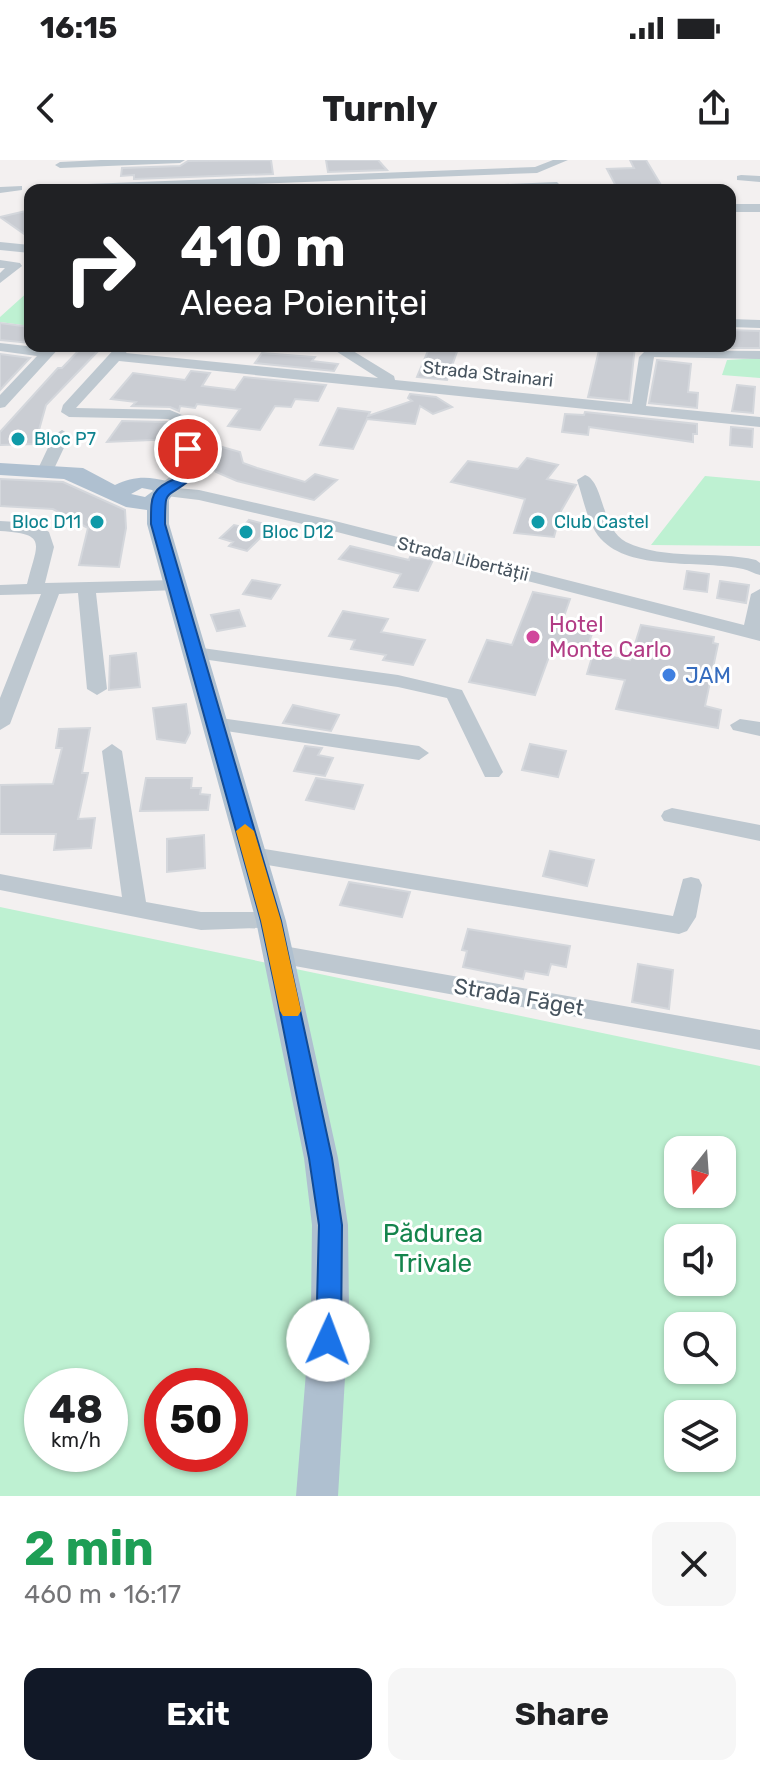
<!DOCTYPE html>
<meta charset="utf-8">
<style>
:root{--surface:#fff;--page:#f6f6f6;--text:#202124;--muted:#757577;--accent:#111827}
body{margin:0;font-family:Rubik,sans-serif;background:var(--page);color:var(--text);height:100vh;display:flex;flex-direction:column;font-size:30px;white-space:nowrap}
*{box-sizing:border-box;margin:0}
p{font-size:26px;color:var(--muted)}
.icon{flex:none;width:44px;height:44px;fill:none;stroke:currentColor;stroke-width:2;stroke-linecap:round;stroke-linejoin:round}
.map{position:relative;height:1336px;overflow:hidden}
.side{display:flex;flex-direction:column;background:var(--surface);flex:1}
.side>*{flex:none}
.hud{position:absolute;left:24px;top:24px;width:712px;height:168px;border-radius:16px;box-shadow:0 2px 6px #0004;background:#202124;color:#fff;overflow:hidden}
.needle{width:52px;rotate:197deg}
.controls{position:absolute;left:664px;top:976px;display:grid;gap:16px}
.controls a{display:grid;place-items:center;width:72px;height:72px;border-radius:16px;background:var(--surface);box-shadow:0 2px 6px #0004;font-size:40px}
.speed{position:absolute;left:24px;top:1208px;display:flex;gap:16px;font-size:40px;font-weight:700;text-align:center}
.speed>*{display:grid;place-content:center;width:104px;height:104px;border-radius:50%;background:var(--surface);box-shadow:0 2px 6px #0004;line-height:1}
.speed small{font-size:20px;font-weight:400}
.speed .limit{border:12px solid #d22;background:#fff;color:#111}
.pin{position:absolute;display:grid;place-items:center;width:68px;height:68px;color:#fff;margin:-34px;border:4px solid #fff;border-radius:50%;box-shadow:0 2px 8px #0007}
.me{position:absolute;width:88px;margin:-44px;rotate:2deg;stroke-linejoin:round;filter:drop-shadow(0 0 6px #0008)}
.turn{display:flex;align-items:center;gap:28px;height:168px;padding:0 24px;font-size:36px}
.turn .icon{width:104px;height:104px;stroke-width:2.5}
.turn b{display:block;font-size:56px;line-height:68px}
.round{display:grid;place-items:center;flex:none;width:84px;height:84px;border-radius:16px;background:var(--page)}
.head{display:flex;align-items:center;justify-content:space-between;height:136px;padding:0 24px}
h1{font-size:48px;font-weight:700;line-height:60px;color:#1e9e55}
.button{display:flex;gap:16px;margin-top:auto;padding:16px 24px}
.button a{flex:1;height:92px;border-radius:16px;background:var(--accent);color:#fff;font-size:32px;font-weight:700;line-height:92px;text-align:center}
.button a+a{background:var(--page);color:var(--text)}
.status{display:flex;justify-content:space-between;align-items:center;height:56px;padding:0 40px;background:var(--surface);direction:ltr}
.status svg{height:22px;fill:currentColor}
header{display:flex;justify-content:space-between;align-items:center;height:104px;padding:0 24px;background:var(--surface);font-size:36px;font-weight:700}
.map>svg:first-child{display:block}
.green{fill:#bef1d2;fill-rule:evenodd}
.building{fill:#cacdd3;stroke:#d4d7dc;stroke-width:2}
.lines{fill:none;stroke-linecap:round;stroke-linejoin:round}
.minor{fill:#bec8d0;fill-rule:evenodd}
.major{fill:#afc0d0;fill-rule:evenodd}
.route{fill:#1a73e8;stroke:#114b97;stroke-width:2}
.slow{fill:#f59e0b}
.culture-dot{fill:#0f9aa8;stroke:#fff;stroke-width:3}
.hotel-dot{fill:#d1479c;stroke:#fff;stroke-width:3}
.shop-dot{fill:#3f7fe0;stroke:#fff;stroke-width:3}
.labels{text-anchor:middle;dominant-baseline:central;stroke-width:6;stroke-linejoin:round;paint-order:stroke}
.far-street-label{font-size:18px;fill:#47545f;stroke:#fff}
.far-culture-label{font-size:18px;fill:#0d838f;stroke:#fff;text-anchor:start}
.hotel-label{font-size:22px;fill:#b23c85;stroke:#fff;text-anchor:start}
.shop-label{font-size:22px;fill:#366cbe;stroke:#fff;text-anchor:start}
.street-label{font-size:22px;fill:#47545f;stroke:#fff}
.near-park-label{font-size:26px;fill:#14844c;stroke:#fff}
</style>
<div class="status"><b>16:15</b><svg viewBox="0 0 49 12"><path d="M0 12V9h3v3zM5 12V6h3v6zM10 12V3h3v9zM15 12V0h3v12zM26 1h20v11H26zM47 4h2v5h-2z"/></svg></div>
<header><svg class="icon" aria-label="back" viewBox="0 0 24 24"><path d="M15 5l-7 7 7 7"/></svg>Turnly<svg class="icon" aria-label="share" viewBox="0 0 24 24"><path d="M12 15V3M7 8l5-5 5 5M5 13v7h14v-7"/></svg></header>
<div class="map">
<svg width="760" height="1336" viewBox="0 0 760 1336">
<rect width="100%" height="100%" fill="#f3f0f0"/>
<path class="green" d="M30 130V166L0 162V157Z
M760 198V218L722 215 727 200Z
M705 316 760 321V386L651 385Z
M0 747 760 906V1336H0ZM678 990H722V1034H678ZM678 1078H722V1122H678ZM678 1166H722V1210H678ZM42 1226H110V1294H42ZM162 1226H230V1294H162ZM678 1254H722V1298H678Z"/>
<path class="building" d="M271 0 273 14 134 19V15L121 16 122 8 180 6 188 1Z
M326 0H378L387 10 328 12Z
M630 0H646L664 30H618L607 9 634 8Z
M30 50V78L0 57Z
M0 163 30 167V183L0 180Z
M730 170 760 171V188H730Z
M83 186H103L46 245 35 284 0 285V272L58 208H62Z
M430 186H459L447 220 417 217Z
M600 186H635L629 241 588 237Z
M262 193 315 197 312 201 338 204 334 211 255 203Z
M0 194 30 198 0 230Z
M657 200 691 204 688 232 698 233 697 248 649 243Z
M191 211 210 213 202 226 235 230 244 217 326 225 318 241 295 239 291 247 275 246 260 270 228 266 240 249 197 244 195 248 180 246 179 251 170 247 132 246 136 242 111 239 133 213 185 220Z
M737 225 755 227 753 253 732 251Z
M410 234 436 237 452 247 433 254 420 246 415 264 367 259 353 289 320 285 338 248 370 252 368 256 412 241 408 238Z
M585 252 697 264V274H693V282L589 267 588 275 562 272 565 254 584 255Z
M122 261 167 262 178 267V274L175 279 107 282Z
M731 267 753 269 752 287 730 285Z
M208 283 240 292 243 303 257 308 305 322 315 314 337 320 314 340 237 321 216 312 208 302Z
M527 298 558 305 547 319 576 325 561 351 554 377 514 373 525 339 451 322 468 301 518 309Z
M0 319 63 322 125 350 126 368 119 407 79 405 88 368 53 349 0 346Z
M249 360 272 366 247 391 229 386 233 382 220 378 234 365 243 367Z
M350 386 409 400 410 397 433 400 418 431 394 427 401 414 339 399Z
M687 411 709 414 707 432 684 429Z
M252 420 280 425 271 439 243 434Z
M720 421 749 425 746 443 717 438Z
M533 432 570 439 561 465 593 471 587 488 554 483 535 535 469 522 487 480 512 485Z
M239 450 245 466 217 471 211 455Z
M343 451 388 459 381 472 425 480 413 505 383 500 386 495 351 489 355 480 329 476Z
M641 465 714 477 713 483 718 484 705 546 721 550 718 568 616 549 625 520 587 514 593 494 630 500Z
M136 493 140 527 109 530 110 496Z
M186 544 190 573 185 583 157 579 153 548Z
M293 545 339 555 331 571 283 563Z
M90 568 82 613H88L78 659 95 658 91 688 54 690 56 674H0V625L53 624 62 588H56L59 569Z
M530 584 566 591 558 617 522 610Z
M305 586 322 588 318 595 333 598 325 616 294 611Z
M146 618H192L191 628H201L200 634 210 635 208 650 140 651Z
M316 618 363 625 354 649 306 640Z
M204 675 205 708 167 712V679Z
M550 691 594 700 587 726 543 716Z
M349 722 410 732 402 757 340 745Z
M468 769 570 786 566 807 551 804 548 815 525 811 523 819 463 807 467 791 462 790Z
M638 804 673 810 669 849 632 842Z"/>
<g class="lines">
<path class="minor" d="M101 0H185L180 3 60 8 55 5 60 2Z
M553 0H568L537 13 98 30 81 27 87 24 535 7Z
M741 15 760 16V22L737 20V16Z
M557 22 559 24 553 27 424 30 430 27Z
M22 26V30L0 33V27Z
M730 44H760V52H730Z
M0 82 30 85V93L0 90Z
M0 100 20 103 22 106 0 123V113L5 108H0Z
M730 159 760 160V168L730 167Z
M0 183 44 188 61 186 5 247 0 248V235L37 196 0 191Z
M117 186H130L126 193 378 218 328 186H345L394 216 395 220 632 244 639 197 646 190 760 191V199L654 197 646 246 760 257V267L119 201 76 248 170 250 194 260C203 283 199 314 177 328L199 330 335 361 744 465 751 434 760 429V481L333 371 199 340 158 335 155 328 178 311 182 294 181 265 168 259 69 257 61 252 63 245Z
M62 270 70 275 53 311 51 314H39L37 311 54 275Z
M585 315C604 321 601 369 626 382 665 401 715 390 756 400L760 403V415C754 414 749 410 743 409 704 400 635 411 604 382 588 368 584 340 577 320Z
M0 361 34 363 49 372 54 387 45 423 177 420 186 425 177 430 96 433 107 529 97 535 87 529 78 433 59 434 10 564 0 570V538L41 434 0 435V425L27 424C37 383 49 374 0 371Z
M195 487 398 515 462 530 503 612 499 617H485L447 538 398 527 188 497 185 493Z
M213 557 419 586 429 593 419 600 206 568 203 563Z
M740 559 760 562V576L733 570 730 565Z
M112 584 122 591 146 742 201 752H271L279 755 283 761 279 767 201 770 0 730V714L122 737 102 591Z
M672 648 760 665V681L664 661 661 656 664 651Z
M252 687 667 755 673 756 683 719 691 717 699 719 702 725 696 757 687 771 679 774 244 701 241 695 244 689Z
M278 785 760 870V890L278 803 269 800 266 794 269 788Z"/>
<path class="major" d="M0 303 83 308 115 325C133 316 148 316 167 321L174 332 169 340V364L286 761 338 998 348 1065 349 1150 338 1336H296L311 1150 312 1065 304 998 256 761 147 364V350L126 347 64 319 0 315ZM142 328 152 330 153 331 145 337 131 334Z"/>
</g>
<path class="route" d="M184 287 195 289 190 320C165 340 165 327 165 364L281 761 294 822 332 998 342 1065 341 1180 337 1188 328 1192 319 1188 316 1180 319 1065 309 998 274 822 261 761 151 364C151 336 150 329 177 318Z"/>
<path class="slow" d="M245 664 254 671 281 761 301 851 298 856H283L280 851 261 761 236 671Z"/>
<g class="culture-dot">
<circle cx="18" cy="279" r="8"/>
<circle cx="97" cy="362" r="8"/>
<circle cx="538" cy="362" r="8"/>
<circle cx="246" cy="372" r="8"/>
</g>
<circle class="hotel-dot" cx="533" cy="477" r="8"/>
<circle class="shop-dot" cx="669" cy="515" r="8"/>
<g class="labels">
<g class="far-street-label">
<text transform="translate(488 214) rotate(6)">Strada Strainari</text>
<text transform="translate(463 399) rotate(14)">Strada Libertății</text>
</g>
<g class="far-culture-label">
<text x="34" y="279">Bloc P7</text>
<text x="81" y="362" text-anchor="end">Bloc D11</text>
<text x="554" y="362">Club Castel</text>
<text x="262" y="372">Bloc D12</text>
</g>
<g class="hotel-label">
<text x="549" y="464">Hotel<tspan x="549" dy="25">Monte Carlo</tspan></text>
</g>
<g class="shop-label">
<text x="685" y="515">JAM</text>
</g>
<g class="street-label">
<text transform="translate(519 837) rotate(10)">Strada Făget</text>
</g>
<g class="near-park-label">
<text x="433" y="1073">Pădurea<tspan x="433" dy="30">Trivale</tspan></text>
</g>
</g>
</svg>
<div class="controls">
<a><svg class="needle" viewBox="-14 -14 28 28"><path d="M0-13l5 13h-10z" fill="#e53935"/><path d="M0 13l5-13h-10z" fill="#757577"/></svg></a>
<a><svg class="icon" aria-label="sound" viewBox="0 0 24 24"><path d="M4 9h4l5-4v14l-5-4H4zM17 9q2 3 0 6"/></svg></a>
<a><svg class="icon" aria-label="search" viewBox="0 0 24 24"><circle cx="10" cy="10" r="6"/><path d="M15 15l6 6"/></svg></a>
<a><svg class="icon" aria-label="layers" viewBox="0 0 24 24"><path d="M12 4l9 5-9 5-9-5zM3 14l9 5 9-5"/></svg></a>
</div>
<div class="speed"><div>48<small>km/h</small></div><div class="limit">50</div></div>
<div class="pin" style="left:188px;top:289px;background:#d93025"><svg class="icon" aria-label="arrive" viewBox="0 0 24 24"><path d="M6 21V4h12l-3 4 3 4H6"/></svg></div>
<svg class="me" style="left:328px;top:1180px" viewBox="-20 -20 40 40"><circle r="19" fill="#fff"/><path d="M0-13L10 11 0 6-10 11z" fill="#1a73e8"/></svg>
<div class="hud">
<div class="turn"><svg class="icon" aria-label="right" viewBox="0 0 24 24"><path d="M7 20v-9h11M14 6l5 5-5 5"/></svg><div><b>410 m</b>Aleea Poieniței</div></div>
</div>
</div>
<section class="side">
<div class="head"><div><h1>2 min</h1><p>460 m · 16:17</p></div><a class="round"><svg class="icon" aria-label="close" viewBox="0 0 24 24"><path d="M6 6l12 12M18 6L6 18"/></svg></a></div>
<div class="button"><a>Exit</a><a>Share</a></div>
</section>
